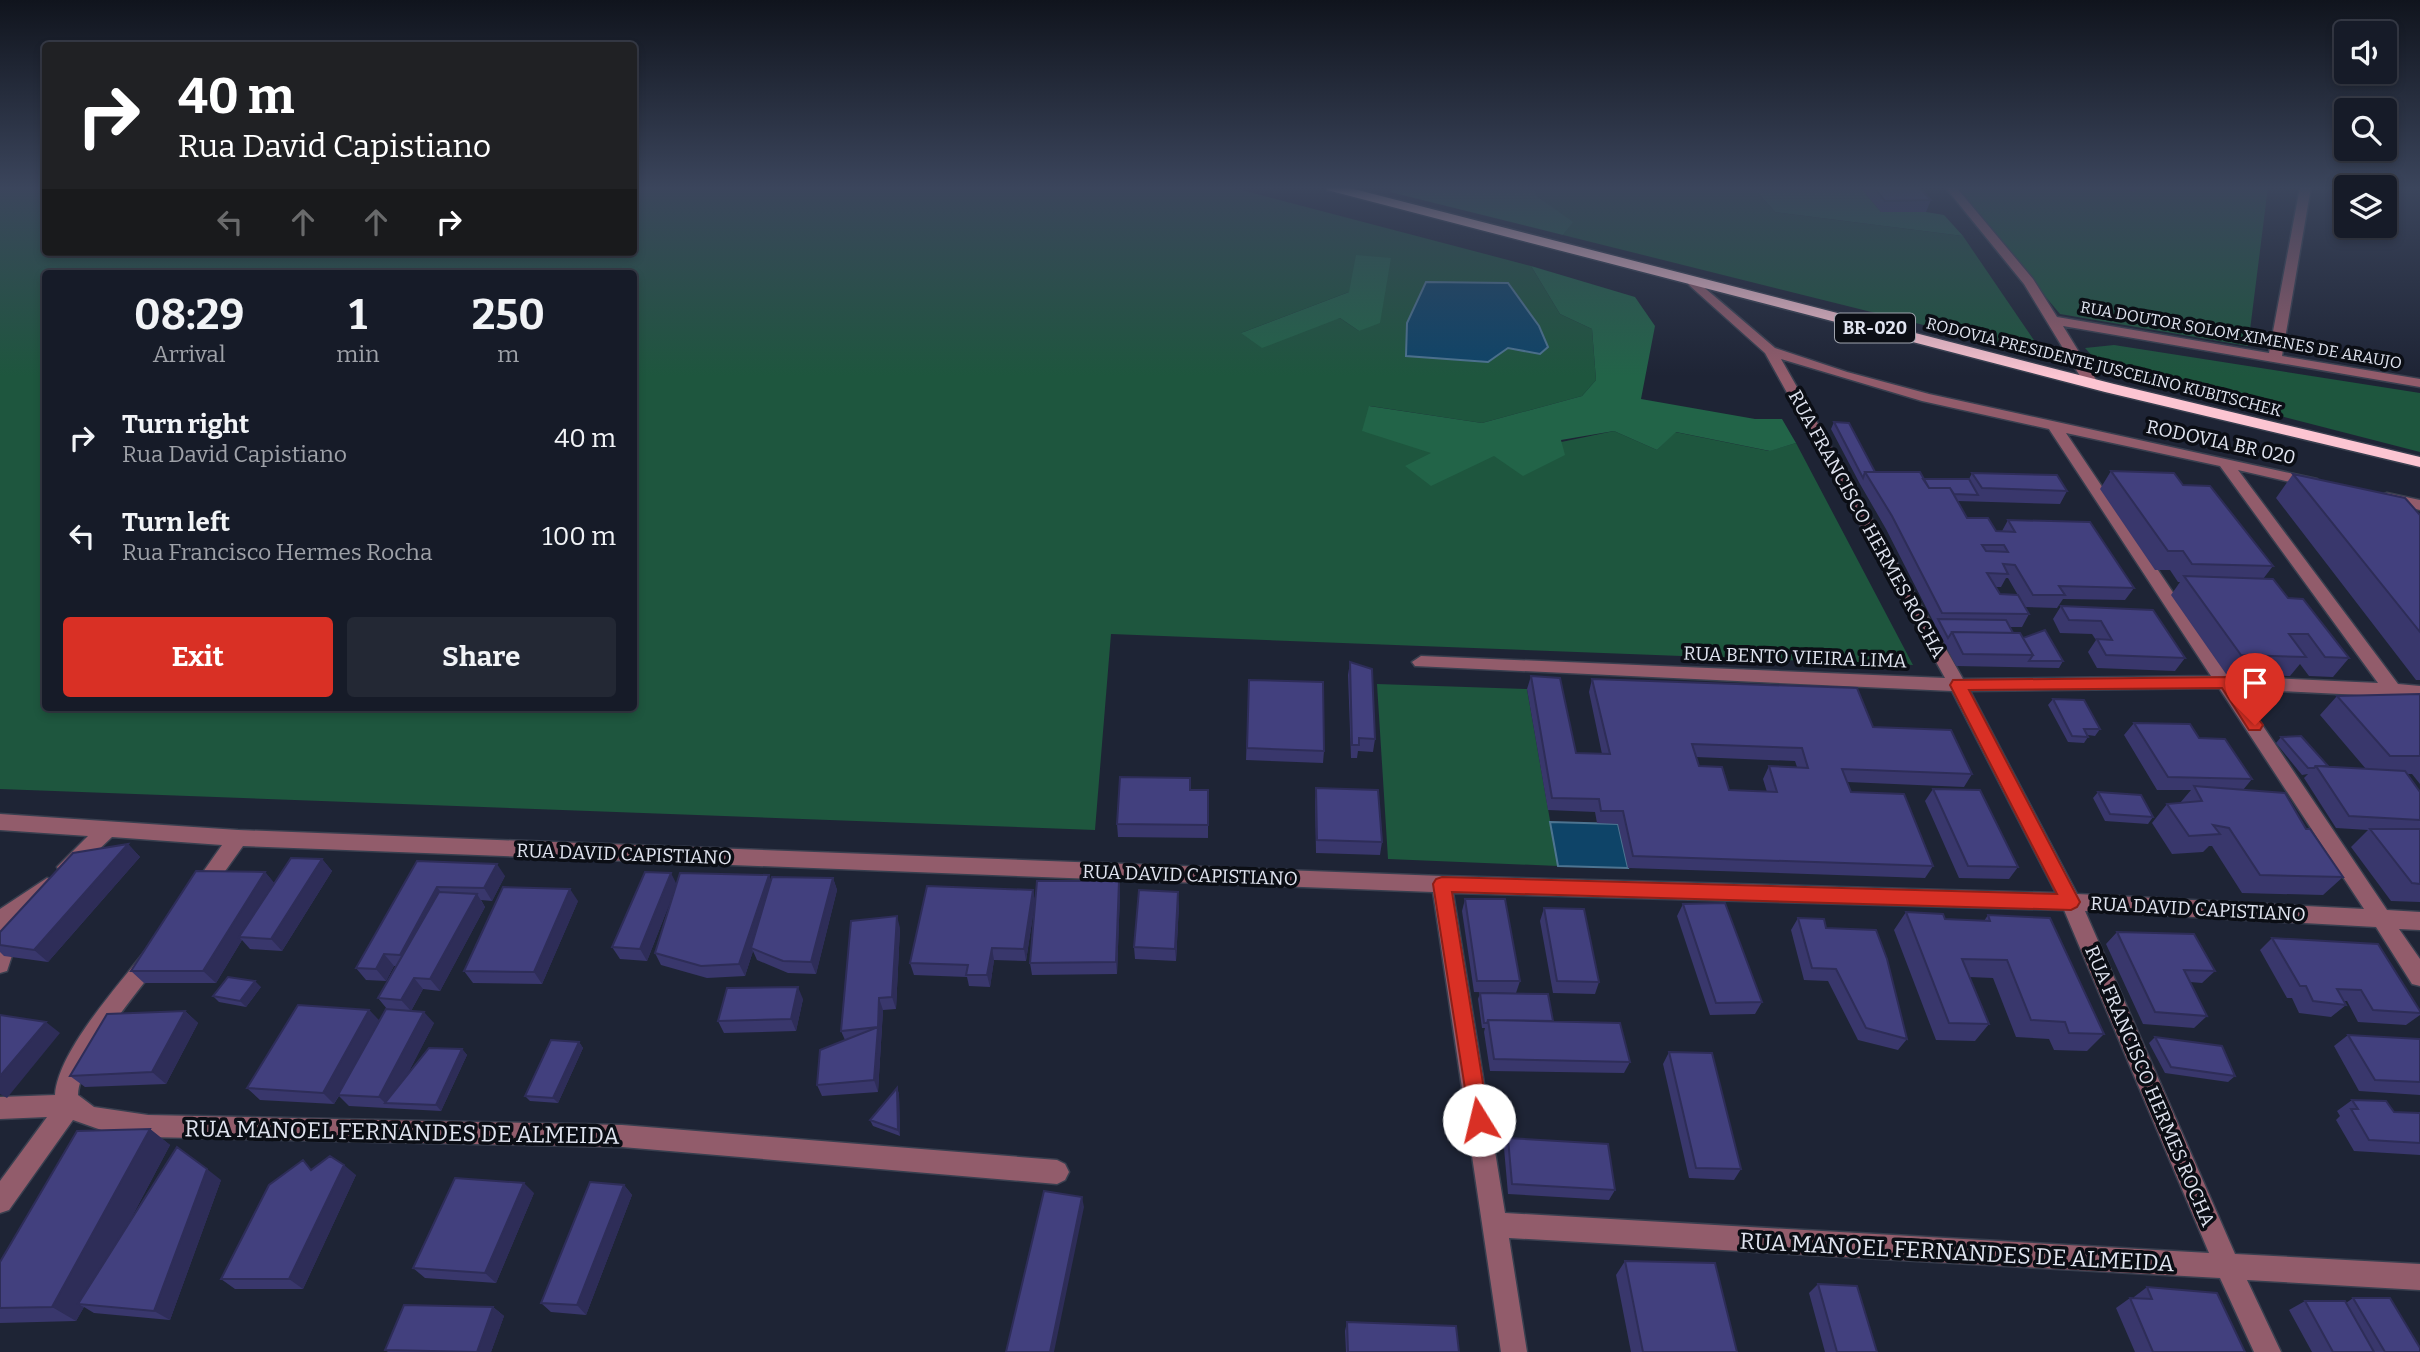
<!DOCTYPE html>
<style>
:root{--surface:#161b28;--page:#232834;--text:#f1f3f6;--muted:#9ea1a8;--line:#353945;--accent:#d93025}
body{margin:0;font-family:Bitter,serif;background:var(--page);color:var(--text);height:100vh;display:flex;flex-direction:column;font-size:26px;white-space:nowrap}
*{box-sizing:border-box;margin:0}
p{font-size:23px;color:var(--muted)}
.icon{flex:none;width:38px;height:38px;fill:none;stroke:currentColor;stroke-width:2;stroke-linecap:round;stroke-linejoin:round}
.map{position:relative;flex:1;overflow:hidden}
.panel{position:absolute;left:42px;top:270px;width:595px;height:441px;display:flex;flex-direction:column;background:var(--surface);border-radius:7px;box-shadow:0 4px 10px #0003,0 0 0 2px var(--line)}
.panel>*{flex:none}
.hud{position:absolute;left:42px;top:42px;width:595px;height:214px;border-radius:7px;box-shadow:0 4px 10px #0003,0 0 0 2px var(--line);background:#202124;color:#fff;overflow:hidden}
.fabs{position:absolute;left:2334px;top:21px;display:grid;gap:14px}
.fabs a{display:grid;place-items:center;width:63px;height:63px;border-radius:7px;background:var(--surface);box-shadow:0 4px 10px #0003,0 0 0 2px var(--line);font-size:35px}
.pin{position:absolute;display:grid;place-items:center;width:60px;height:60px;color:#fff;margin:-72px -30px;border-radius:50% 50% 50% 0;rotate:-45deg;box-shadow:0 0 7px #0007}
.pin .icon{rotate:45deg}
.me{position:absolute;width:77px;margin:-38px;rotate:351deg;stroke-linejoin:round;filter:drop-shadow(0 0 5px #0008)}
.turn{display:flex;align-items:center;gap:24px;height:147px;padding:0 21px;font-size:32px}
.turn .icon{width:91px;height:91px;stroke-width:2.5}
.turn b{display:block;font-size:49px;line-height:60px}
.lanes{display:flex;align-items:center;height:66px;padding:0 21px;background:#0003;justify-content:center;gap:35px;direction:ltr}
.lanes .off{opacity:.35}
.eta{display:flex;justify-content:space-evenly;align-items:center;height:119px;text-align:center}
.eta b{font-size:42px;font-weight:700;line-height:49px}
.button{display:flex;gap:14px;margin-top:auto;padding:14px 21px}
.button a{flex:1;height:80px;border-radius:7px;background:var(--accent);color:#fff;font-size:28px;font-weight:700;line-height:80px;text-align:center}
.button a+a{background:var(--page);color:var(--text)}
ul{padding:0;list-style:none}
li{display:flex;align-items:center;gap:21px;height:98px;padding:0 21px}
li div{flex:1}
li b{display:block;font-size:26px}
li em{font-style:normal}
.map>svg:first-child{display:block}
.green{fill:#1e563e;fill-rule:evenodd}
.forest{fill:#226448}
.water{fill:#0e4468;stroke:#4d7491;stroke-width:2}
.lines{fill:none;stroke-linecap:round;stroke-linejoin:round}
.minor-casing{stroke:#393f4f;stroke-width:3}
.highway-casing{stroke:#393f4f;stroke-width:3}
.minor{fill:#925c6b;fill-rule:evenodd}
.highway{fill:#fcc5d2;fill-rule:evenodd}
.wall{fill:#39376c;fill-rule:evenodd}
.shaded-wall{fill:#2e2d58}
.building{fill:#42407e;stroke:#2e2d58;stroke-width:2;fill-rule:evenodd}
.route{fill:#d93025;stroke:#8d1f18;stroke-width:2}
.labels{text-anchor:middle;dominant-baseline:central;stroke-width:7;stroke-linejoin:round;paint-order:stroke}
.far-street-label{font-size:16px;fill:#e0e4f0;stroke:#0b0e15}
.shield{fill:#0b0e15;stroke:#a0a4ae;stroke-width:2}
.shield-label{font-size:18px;font-weight:bold;fill:#e0e4f0}
.street-label{font-size:19px;fill:#e0e4f0;stroke:#0b0e15}
.near-street-label{font-size:23px;fill:#e0e4f0;stroke:#0b0e15}
</style>
<div class="map">
<svg width="2420" height="1352" viewBox="0 0 2420 1352">
<rect width="100%" height="100%" fill="#1e2435"/>
<path class="green" d="M0 187H45L46 252H634V187H1230L1531 266 1560 314 1592 329 1596 380 1582 396 1482 423 1370 406 1363 431 1494 456 1614 431 1657 450 1675 432 1769 451 1796 443 1913 665 1111 634 1095 830 0 789ZM46 273H634V707H46ZM1349 292 1359 331 1340 318 1241 333Z
M1534 187H1753L1775 212 1963 236 2044 355 1563 235 1572 222 1537 196Z
M1954 187H2268L2248 346 2060 314Z
M2114 345 2420 393V452L2106 371 2085 348Z
M1377 684 1527 689 1558 866 1388 859Z"/>
<path class="forest" d="M1395 187H1534L1537 196 1573 222 1563 235 1390 192Z
M1753 187H1860L1881 212H1926L1944 215 1963 236 1775 212Z
M1356 255 1391 258 1380 323 1359 331 1340 318 1262 348 1241 333 1349 292Z
M1531 266 1635 297 1655 326 1641 399 1755 419H1782L1796 443 1770 451 1676 432 1657 450 1614 431 1561 440 1565 455 1523 476 1494 456 1431 486 1405 466 1431 453 1362 431 1369 406 1482 423 1582 396 1596 380 1592 329 1560 314Z"/>
<path class="water" d="M1426 282 1508 283 1539 326 1548 347 1540 354 1508 348 1488 362 1406 356 1407 323Z
M1550 822 1618 824 1628 868 1558 866Z"/>
<g class="lines">
<g class="minor-casing">
<path id="minor" d="M1945 187H1956L2033 279 2057 317 2269 353 2300 187H2311L2282 356 2420 379V387L2063 326 2098 383 2096 386H2086L2024 284Z
M1693 278 1775 348 1847 372 1929 394 2317 479 2320 482 2317 485 2312 487 2238 470 2398 684 2420 686V698L2238 689 2387 910 2420 912V930L2399 929 2420 959V986L2412 984 2376 927 2085 911 2235 1254 2420 1264V1290L2247 1280 2281 1352H2254L2220 1278 1509 1238 1527 1352H1501L1433 892 243 846 208 895 201 897 194 895 191 889 222 845 112 837 74 873 67 875 60 873 57 867 88 836 0 830V814L238 830 1442 876 2056 893 1952 691 1415 666 1412 662 1421 656 1945 678 1765 353 1689 285 1687 282ZM1781 359 1922 401 2049 429 2211 676 1963 679ZM2066 433 2220 466 2378 683 2229 676ZM2219 688 2364 909 2077 894 1970 691ZM1453 893 2064 910 2209 1253 1505 1213Z
M2387 493 2420 500V510L2382 501 2379 498 2382 495Z
M47 878 54 880 57 886 54 892 9 925 16 928 19 934 7 971 0 973V909Z
M152 948 159 951 163 957 159 963C137 994 79 1059 78 1095L94 1107 148 1115 622 1125 1057 1160 1065 1164 1069 1172 1065 1180 1057 1184 622 1147 148 1137 107 1132 73 1120 9 1210 0 1213V1181L47 1117 0 1119V1097L55 1095C58 1051 118 986 145 951Z"/>
</g>
<g class="highway-casing">
<path id="highway" d="M1325 187H1346L2114 384 2420 457V467L2105 392 1327 190Z"/>
</g>
<use href="#minor" class="minor"/>
<use href="#highway" class="highway"/>
</g>
<path class="wall" d="M1860 187H1919L1931 200 1926 212H1881Z
M2118 187H2138L2135 192 2118 188Z
M1834 422 1875 472 1923 479H1969L1972 473 2067 491 2060 504 1957 501 1967 518 1996 531H2002L2008 520 2134 588 2125 600 2063 599 2057 608 2025 607 2029 614 2022 627H2009L2013 633 2023 638 2063 661 2059 668 1956 666 1886 529 1860 484 1831 429ZM2006 578H2008L2019 597 2000 594 1995 587H2001Z
M2111 471 2183 485 2273 566 2263 579 2288 598 2349 658 2333 677 2309 676 2300 664 2290 676 2226 674 2171 595 2180 582H2178L2170 570H2155L2100 489Z
M2293 474 2420 515V680H2416L2276 498Z
M2061 606 2153 610 2185 658 2175 671 2097 668 2088 652 2096 640 2092 634 2060 633 2053 619Z
M1350 662 1375 739 1373 752 1358 751 1357 758H1351L1348 675Z
M1531 676 1576 753 1602 754 1589 692 1592 679 1873 727 1972 774 1964 787 1847 782 1851 792 1933 866 1925 878 1628 868 1618 824 1597 823 1595 812 1548 810 1527 689ZM1696 757 1795 761 1797 767 1769 766 1763 779 1767 792 1729 790 1699 766Z
M1249 680 1324 751 1323 763 1246 760Z
M2420 694V784L2412 774H2407L2420 792V902L2391 901 2351 847 2368 830 2336 828 2304 778 2308 774 2302 775 2276 743 2281 737 2328 766 2366 769 2320 715 2337 696Z
M2053 699 2100 729 2095 736 2088 735V737L2084 743 2068 742 2048 705Z
M2134 723 2199 738 2252 779 2243 790 2306 829 2343 877 2323 895 2242 893 2212 846H2209L2203 852 2172 854 2152 823 2167 804 2180 803 2191 790H2157L2124 735Z
M1190 778 1191 790H1208V838L1118 837 1117 824Z
M1316 788 1382 842 1380 855 1316 853 1315 801Z
M1933 789 2018 867 2009 879 1959 878 1925 801Z
M2098 792 2153 817 2148 824 2105 821 2093 798Z
M128 844 140 857 48 962 4 956 0 952V932Z
M322 859 332 871 282 951 250 949 242 940 216 983H144L131 971 265 872 274 883Z
M417 861 505 876 492 901 481 900 485 907 440 991 423 989 411 1011 434 1023 408 1073 462 1049 467 1055 441 1111 349 1106 339 1096 334 1104 260 1100 247 1088 369 1010 379 1021 387 1009 378 998 396 966H394L386 981 366 980 356 968Z
M769 875 771 881 833 878 837 890 816 974 788 973 757 960 753 951 745 976 707 978 661 965 655 953 674 892 647 961 620 959 612 947 677 885Z
M1119 881 1120 893 1117 974 1032 975 1030 963Z
M1033 890 1035 902 1026 961 994 960 990 987 969 986 967 977 914 975 910 963Z
M1465 899 1520 981 1516 993 1474 992 1462 911Z
M578 901 542 984 473 983 464 971Z
M1179 904 1176 961 1135 959 1134 947Z
M1683 904 1762 1002 1755 1014 1710 1015 1677 916Z
M1544 908 1599 982 1595 994 1553 993 1540 921Z
M1906 912 1945 919 1984 921 1988 915 2104 1034 2087 1051 2054 1050 2049 1039 2016 1037 1993 978 1969 977 1989 1024 1975 1041 1936 1040 1894 930Z
M1798 918 1826 928 1907 1039 1898 1050 1858 1040 1828 981 1804 980 1791 930Z
M900 928 896 1009 883 1010 878 1092 822 1096 817 1085 845 1040 841 1031Z
M2117 932 2215 971 2202 983 2190 982 2207 1016 2194 1028 2143 1024 2106 944Z
M2272 938 2420 1011V1015L2406 1025 2358 1022 2347 1001H2343L2346 1005 2331 1017 2299 1013 2292 998H2287L2260 950Z
M261 987 246 1007 219 1002 213 996Z
M1480 993 1553 1021 1630 1062 1624 1073 1490 1071 1484 1032 1485 1028H1482L1478 999Z
M803 999 796 1031 724 1033 718 1021Z
M185 1011 198 1023 166 1084 85 1087 70 1076Z
M2348 1035 2420 1039V1095L2359 1091 2334 1046Z
M2155 1037 2235 1076 2228 1082 2165 1073 2149 1043Z
M579 1042 583 1048 558 1103 530 1101 525 1096Z
M1669 1052 1741 1169 1734 1180 1689 1178 1663 1064Z
M897 1088 899 1094 900 1136 873 1126 870 1120Z
M2352 1100 2394 1112 2420 1113V1155L2354 1151 2336 1120 2340 1116 2337 1111Z
M150 1129 170 1145 126 1228 221 1180 170 1320 94 1313 84 1307 76 1321 0 1323V1262Z
M1508 1138 1615 1190 1609 1200 1508 1194 1504 1148Z
M313 1169 356 1175 303 1289H235L221 1279Z
M624 1185 632 1195 586 1315 551 1312 541 1303Z
M534 1193 496 1283 425 1278 413 1268Z
M1625 1261 1737 1352H1631L1616 1275Z
M1818 1284 1877 1352H1825L1809 1293Z
M2147 1287 2245 1352H2135L2116 1308 2130 1298H2134V1297Z
M2353 1298 2420 1352H2312L2289 1310 2305 1301 2346 1303Z
M493 1307 504 1316 491 1352H388L385 1350Z
M1347 1322 1459 1352H1346L1345 1331Z"/>
<path class="shaded-wall" d="M128 844 140 857 48 962 34 950Z
M322 859 332 871 282 951 271 939Z
M497 864 505 876 492 901 484 888Z
M265 872 275 884 239 937 242 940 216 983 203 971Z
M671 873 677 885 647 961 640 949Z
M769 875 774 888 751 948 753 951 745 976 739 964Z
M833 878 837 890 816 974 811 962Z
M1119 881 1120 893 1117 974 1116 962Z
M437 887 446 899 409 967 400 955Z
M570 889 578 901 542 984 534 972Z
M1033 890 1035 902 1026 961 1024 949Z
M1178 892 1179 904 1176 961 1175 949Z
M477 894 485 907 440 991 430 979Z
M897 916 900 928 896 1009 892 997Z
M992 948 994 960 990 987 987 975Z
M384 954 394 966 386 981 376 969Z
M414 978 423 989 411 1011 401 1000Z
M255 981 261 987 246 1007 240 1001Z
M798 987 803 999 796 1031 791 1019Z
M879 998 883 1010 878 1092 874 1080Z
M369 1010 380 1021 334 1104 323 1093Z
M185 1011 198 1023 166 1084 152 1072Z
M424 1012 434 1023 393 1103H385L379 1097Z
M46 1022 60 1033 7 1098 0 1094V1076Z
M579 1042 583 1048 558 1103 553 1098Z
M462 1049 467 1055 441 1111 436 1105Z
M897 1088 899 1094 900 1136 898 1130Z
M150 1129 170 1145 85 1305 78 1304 84 1307 76 1321 52 1307Z
M344 1165 356 1175 303 1289 289 1279Z
M207 1169 221 1180 170 1320 154 1311Z
M524 1183 534 1193 496 1283 485 1273Z
M624 1185 632 1195 586 1315 577 1305Z
M1082 1197 1084 1207 1054 1352H1050Z
M493 1307 504 1316 491 1352H477Z"/>
<path class="building" d="M1874 187H1919L1931 200 1885 201Z
M1834 422 1849 423 1875 472H1865L1863 478Z
M2111 471 2174 473 2183 485 2210 486 2273 566 2192 564 2183 551H2168Z
M1865 472H1920L1929 488H1950L1967 518H1988L1996 531 2015 532 2008 520 2090 522 2134 588 2059 586 2065 595H2033L2015 565 2003 564 2008 574 1987 573 2000 594 2018 595 2029 614 1942 613 1892 516ZM1982 545H2004L2008 552 1986 551Z
M1972 473 2057 475 2067 491 1982 488Z
M2293 474 2405 498 2420 515V632Z
M1923 479H1969L1978 495 1954 494 1950 488H1929Z
M2184 576 2273 579 2288 598 2303 599 2349 658 2325 657 2308 634H2289L2306 657 2241 655Z
M2061 606 2153 610 2185 658 2106 655 2097 639 2112 640 2101 621 2069 620Z
M1938 619 2006 620 2013 633 1952 632 1948 638Z
M2045 630 2063 661H2029L2033 655 2023 638Z
M1952 632 2020 633 2033 655 1963 654Z
M1350 662 1372 669 1375 739 1359 738V745H1352Z
M1531 676 1560 678 1576 753 1610 754 1592 679 1857 688 1873 727 1951 730 1972 774 1842 769 1851 792 1904 794 1933 866 1633 856 1623 811H1601L1599 799 1552 798ZM1692 744 1802 748 1808 768 1769 766 1777 792 1729 790 1722 767 1699 766Z
M1249 680 1323 682 1324 751 1247 748Z
M2420 694V756H2390L2337 696Z
M2053 699 2084 700 2100 729H2084L2088 737 2072 736Z
M2134 723 2190 724 2199 738 2225 739 2252 779 2168 777Z
M2301 736 2328 766H2316L2314 768H2308L2281 737Z
M2316 766 2405 771 2420 792V820L2349 816Z
M1120 777 1190 778V790H1208V825L1117 824Z
M2194 786 2285 793 2306 829H2310L2343 877 2260 875 2229 828 2213 825 2220 834 2189 836 2167 804 2202 801Z
M1316 788 1378 790 1382 842 1317 840Z
M1933 789 1980 790 2018 867 1968 866Z
M2098 792 2141 795 2153 817 2110 814Z
M2370 829H2420V884L2412 883Z
M128 844 34 950 0 945V932L73 853Z
M291 858 322 859 271 939 239 937Z
M417 861 497 864 484 888 437 887 400 955 384 954 376 969 356 968Z
M196 871 265 872 203 971H131Z
M645 872 671 873 640 949 612 947Z
M680 873 769 875 739 964 701 966 655 953Z
M772 877 833 878 811 962 783 961 751 948Z
M1037 881H1119L1116 962 1030 963Z
M927 886 1033 890 1024 949 992 948 987 975H966L968 965 910 963Z
M503 887 570 889 534 972 464 971Z
M1139 890 1178 892 1175 949 1134 947Z
M439 892 477 894 430 979 414 978 401 1000 378 998Z
M1465 899H1505L1520 981H1477Z
M1725 903 1762 1002 1716 1003 1683 904Z
M1544 908 1584 909 1599 982 1557 981Z
M1906 912 1943 914 1945 919 1990 921 1988 915 2050 918 2104 1034 2069 1033 2065 1022 2031 1020 2007 960 1962 959 1989 1024 1949 1023Z
M897 916 892 997 879 998 878 1027 841 1031 851 921Z
M1798 918 1824 919 1826 928 1876 930 1887 959 1907 1039 1866 1028 1836 969 1812 968Z
M2117 932 2194 934 2215 971 2184 970 2207 1016 2155 1012Z
M2272 938 2378 944 2420 1011V1013L2373 1010 2361 990 2337 989 2346 1005 2313 1001 2306 986H2300Z
M228 977 255 981 240 1001 213 996Z
M798 987 791 1019 718 1021 727 988Z
M1480 993 1548 994 1553 1021 1488 1020 1487 1023H1484Z
M298 1005 369 1010 323 1093 247 1088Z
M386 1009 424 1012 379 1097 338 1095Z
M185 1011 152 1072 70 1076 107 1014Z
M0 1015 46 1022 0 1076Z
M1488 1020 1620 1023 1630 1062 1494 1059Z
M878 1027 874 1080 817 1085 820 1050Z
M2348 1035 2420 1039V1082L2375 1080Z
M2155 1037 2222 1046 2235 1076 2171 1067Z
M551 1040 579 1042 553 1098 525 1096Z
M429 1048 462 1049 436 1105 385 1103Z
M1669 1052 1712 1053 1741 1169 1696 1168Z
M897 1088 898 1130 870 1120Z
M2352 1100 2386 1101 2394 1112 2420 1113V1143L2369 1140 2351 1109H2358Z
M150 1129 52 1307 0 1308V1262L77 1131Z
M1508 1138 1608 1144 1615 1190 1512 1184Z
M177 1147 207 1169 154 1311 78 1304Z
M330 1156 344 1165 289 1279H221L269 1185 303 1160 311 1170Z
M455 1178 524 1183 485 1273 413 1268Z
M590 1182 624 1185 577 1305 541 1303Z
M1044 1191 1082 1197 1050 1352H1006Z
M1625 1261 1715 1263 1737 1352H1643Z
M1818 1284 1857 1286 1877 1352H1837Z
M2147 1287 2217 1293 2245 1352H2153L2130 1298 2152 1299Z
M2353 1298H2390L2420 1348V1352H2385Z
M2305 1301H2345L2374 1352H2333Z
M404 1305 493 1307 477 1352 385 1350Z
M1347 1322 1456 1326 1459 1352H1348Z"/>
<linearGradient id="sky" x2="0" y2="1"><stop stop-color="#10141d"/><stop offset="0.5" stop-color="#3b455c"/><stop offset="1" stop-color="#3b455c" stop-opacity="0"/></linearGradient>
<rect width="2420" height="376" fill="url(#sky)"/>
<path class="route" d="M2227 677 2232 678 2260 721 2263 725 2260 730H2249L2222 688 1969 690 2080 902 2077 907 2071 910 1452 892 1489 1120 1486 1127 1479 1130 1471 1127 1433 884 1436 879 1442 877 2057 894 1950 685 1953 680Z"/>
<g class="labels">
<g class="far-street-label">
<text transform="translate(2241 335) rotate(10)">RUA DOUTOR SOLOM XIMENES DE ARAUJO</text>
<text transform="translate(2104 367) rotate(14)">RODOVIA PRESIDENTE JUSCELINO KUBITSCHEK</text>
</g>
<rect class="shield" x="1835" y="313.5" width="80" height="29" rx="5"/>
<g class="shield-label">
<text x="1875" y="328">BR-020</text>
</g>
<g class="street-label">
<text transform="translate(2221 442) rotate(12)">RODOVIA BR 020</text>
<text transform="translate(1867 524) rotate(61)">RUA FRANCISCO HERMES ROCHA</text>
<text transform="translate(1795 657) rotate(2)">RUA BENTO VIEIRA LIMA</text>
<text transform="translate(624 854) rotate(2)">RUA DAVID CAPISTIANO</text>
<text transform="translate(1190 875) rotate(2)">RUA DAVID CAPISTIANO</text>
<text transform="translate(2198 909) rotate(3)">RUA DAVID CAPISTIANO</text>
<text transform="translate(2150 1086) rotate(67)">RUA FRANCISCO HERMES ROCHA</text>
</g>
<g class="near-street-label">
<text transform="translate(402 1132) rotate(1)">RUA MANOEL FERNANDES DE ALMEIDA</text>
<text transform="translate(1957 1252) rotate(3)">RUA MANOEL FERNANDES DE ALMEIDA</text>
</g>
</g>
</svg>
<div class="fabs">
<a><svg class="icon" aria-label="sound" viewBox="0 0 24 24"><path d="M4 9h4l5-4v14l-5-4H4zM17 9q2 3 0 6"/></svg></a>
<a><svg class="icon" aria-label="search" viewBox="0 0 24 24"><circle cx="10" cy="10" r="6"/><path d="M15 15l6 6"/></svg></a>
<a><svg class="icon" aria-label="layers" viewBox="0 0 24 24"><path d="M12 4l9 5-9 5-9-5zM3 14l9 5 9-5"/></svg></a>
</div>
<div class="pin" style="left:2255px;top:725px;background:#d93025"><svg class="icon" aria-label="arrive" viewBox="0 0 24 24"><path d="M6 21V4h12l-3 4 3 4H6"/></svg></div>
<svg class="me" style="left:1479px;top:1120px" viewBox="-20 -20 40 40"><circle r="19" fill="#fff"/><path d="M0-13L10 11 0 6-10 11z" fill="#d93025"/></svg>
<div class="hud">
<div class="turn"><svg class="icon" aria-label="right" viewBox="0 0 24 24"><path d="M7 20v-9h11M14 6l5 5-5 5"/></svg><div><b>40 m</b>Rua David Capistiano</div></div>
<div class="lanes"><svg class="icon off" aria-label="left" viewBox="0 0 24 24"><path d="M17 20v-9H6M10 6l-5 5 5 5"/></svg><svg class="icon off" aria-label="ahead" viewBox="0 0 24 24"><path d="M12 20V5M6 11l6-6 6 6"/></svg><svg class="icon off" aria-label="ahead" viewBox="0 0 24 24"><path d="M12 20V5M6 11l6-6 6 6"/></svg><svg class="icon" aria-label="right" viewBox="0 0 24 24"><path d="M7 20v-9h11M14 6l5 5-5 5"/></svg></div>
</div>
<section class="panel">
<div class="eta">
<div><b>08:29</b><p>Arrival</p></div>
<div><b>1</b><p>min</p></div>
<div><b>250</b><p>m</p></div>
</div>
<ul>
<li><svg class="icon" aria-label="right" viewBox="0 0 24 24"><path d="M7 20v-9h11M14 6l5 5-5 5"/></svg><div><b>Turn right</b><p>Rua David Capistiano</p></div><em>40 m</em></li>
<li><svg class="icon" aria-label="left" viewBox="0 0 24 24"><path d="M17 20v-9H6M10 6l-5 5 5 5"/></svg><div><b>Turn left</b><p>Rua Francisco Hermes Rocha</p></div><em>100 m</em></li>
</ul>
<div class="button"><a>Exit</a><a>Share</a></div>
</section>
</div>
